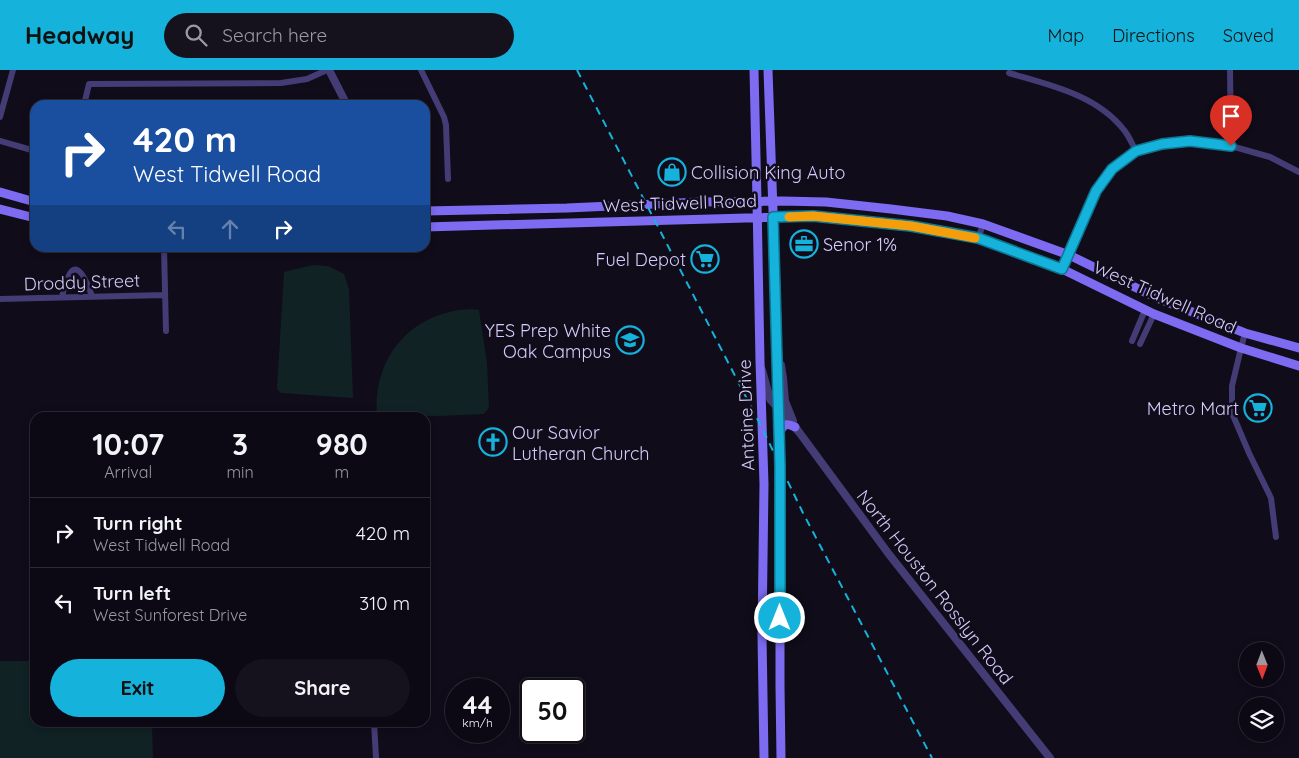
<!DOCTYPE html>
<style>
:root{--surface:#0c0914;--page:#15121d;--text:#f1f3f6;--muted:#9a9aa0;--line:#2c2a34;--accent:#15b3dc}
body{margin:0;font-family:Quicksand,sans-serif;background:var(--page);color:var(--text);height:100vh;display:flex;flex-direction:column;font-size:19px;white-space:nowrap}
*{box-sizing:border-box;margin:0}
p{font-size:16px;color:var(--muted)}
.icon{flex:none;width:28px;height:28px;fill:none;stroke:currentColor;stroke-width:2;stroke-linecap:round;stroke-linejoin:round}
.map{position:relative;flex:1;overflow:hidden}
.panel{position:absolute;left:30px;top:342px;width:400px;height:315px;display:flex;flex-direction:column;background:var(--surface);border-radius:15px;box-shadow:0 2px 8px #0003,0 0 0 1px var(--line)}
.panel>*{flex:none}
.hud{position:absolute;left:30px;top:30px;width:400px;height:152px;border-radius:15px;box-shadow:0 2px 8px #0003,0 0 0 1px var(--line);background:#1a4fa0;color:#fff;overflow:hidden}
.needle{width:32px;rotate:179deg}
.fabs{position:absolute;left:1239px;top:572px;display:grid;gap:10px}
.fabs a{display:grid;place-items:center;width:45px;height:45px;border-radius:50%;background:var(--surface);box-shadow:0 2px 8px #0003,0 0 0 1px var(--line);font-size:25px}
.speed{position:absolute;left:445px;top:608px;display:flex;gap:10px;font-size:25px;font-weight:700;text-align:center}
.speed>*{display:grid;place-content:center;width:65px;height:65px;border-radius:50%;background:var(--surface);box-shadow:0 2px 8px #0003,0 0 0 1px var(--line);line-height:1}
.speed small{font-size:12px;font-weight:400}
.speed .limit{border:2px solid #111;border-radius:8px;background:#fff;color:#111}
.pin{position:absolute;display:grid;place-items:center;width:42px;height:42px;color:#fff;margin:-51px -21px;border-radius:50% 50% 50% 0;rotate:-45deg;box-shadow:0 0 5px #0007}
.pin .icon{rotate:45deg}
.me{position:absolute;width:55px;margin:-28px;rotate:0deg;stroke-linejoin:round;filter:drop-shadow(0 0 4px #0008)}
.turn{display:flex;align-items:center;gap:18px;height:105px;padding:0 20px;font-size:22px}
.turn .icon{width:65px;height:65px;stroke-width:2.5}
.turn b{display:block;font-size:35px;line-height:42px}
.lanes{display:flex;align-items:center;height:48px;padding:0 20px;background:#0003;justify-content:center;gap:25px;direction:ltr}
.lanes .off{opacity:.35}
.eta{display:flex;justify-content:space-evenly;align-items:center;height:85px;text-align:center}
.eta b{font-size:30px;font-weight:700;line-height:35px}
.cta{display:flex;gap:10px;margin-top:auto;padding:10px 20px}
.cta a{flex:1;height:58px;border-radius:30px;background:var(--accent);color:#111;font-size:20px;font-weight:700;line-height:58px;text-align:center}
.cta a+a{background:var(--page);color:var(--text)}
ul{padding:0;list-style:none}
li{display:flex;align-items:center;gap:15px;height:70px;padding:0 20px;border-top:1px solid var(--line)}
li div{flex:1}
li b{display:block;font-size:19px}
li em{font-style:normal}
header{display:flex;align-items:center;gap:30px;box-sizing:border-box;height:70px;padding:0 25px;background:var(--accent);color:#111}
header strong{font-size:24px}
nav{display:flex;gap:28px;margin-inline-start:auto;font-size:18px}
.search{width:350px;height:45px;background:var(--page);display:flex;align-items:center;gap:12px;box-sizing:border-box;padding:0 18px;border-radius:28px;color:var(--muted);font-size:19px}
.map>svg:first-child{display:block}
.green{fill:#102224}
.lines{fill:none;stroke-linecap:round;stroke-linejoin:round}
.minor{stroke:#443c75;stroke-width:6}
.tertiary{stroke:#443c75;stroke-width:8}
.secondary{stroke:#7d6bf1;stroke-width:9}
.rail{stroke:#15b3dc;stroke-width:2;stroke-dasharray:8 6;stroke-linecap:butt}
.route-casing{stroke:#0e748f;stroke-width:12}
.route{stroke:#15b3dc;stroke-width:9}
.slow{stroke:#f59e0b;stroke-width:9}
.labels{text-anchor:middle;dominant-baseline:central;stroke-width:5;stroke-linejoin:round;paint-order:stroke}
.poi-label{font-size:18px;fill:#d5cbfa;stroke:#100c1a;text-anchor:start}
.street-label{font-size:18px;fill:#d5cbfa;stroke:#100c1a}
</style>
<header>
<strong>Headway</strong>
<div class="search"><svg class="icon" aria-label="search" viewBox="0 0 24 24"><circle cx="10" cy="10" r="6"/><path d="M15 15l6 6"/></svg>Search here</div>
<nav><a>Map</a><a>Directions</a><a>Saved</a></nav>
</header>
<div class="map">
<svg width="1299" height="688" viewBox="0 0 1299 688">
<rect width="100%" height="100%" fill="#100c1a"/>
<path class="green" d="M313 195 328 196 344 204 349 219 353 328 281 323 277 319 284 202Z
M470 239 479 240 487 293 489 338 484 344 438 346 377 345C373 286 412 242 470 239Z
M0 591H35V652L152 653 153 688H0Z"/>
<g class="lines">
<path class="minor" d="M421 0 444 47 446 55 448 109
M1230 0 1231 76
M1009 3C1050 15 1097 25 1124 60 1129 66 1132 74 1136 81
M84 35 89 14 281 13 307 9 327 0
M0 47 13 0
M0 71 35 81
M978 169 983 154
M164 178 166 261
M1062 199 1096 121 1112 99 1136 81 1162 74 1190 71 1231 76 1270 87 1299 102
M62 227C70 189 80 192 92 226
M0 229 165 225
M1245 263 1241 278 1232 316V343L1249 383 1271 428 1276 467
M1132 271 1145 240
M1140 274 1154 244
M374 652 376 688"/>
<path class="tertiary" d="M329 0 347 35
M781 295 783 308 785 331 793 351
M762 300 770 329 799 362 888 483 1050 688"/>
<path class="secondary" d="M754 0 757 131 760 291 764 414 762 565 764 688
M768 0 777 253 780 396V615L781 688
M0 122 35 132
M0 139 35 148
M425 141 567 138 700 132 782 131 826 132 891 139 947 146 983 154 1069 185 1157 228 1245 263 1299 278
M425 157 813 146 911 156 978 169 1062 199 1154 244 1241 278 1299 296
M779 364C783 355 785 352 795 357"/>
<path class="rail" d="M577 0 762 358 803 443 932 688"/>
</g>
<g class="lines">
<g class="route-casing">
<path id="route" d="M780 548V396L773 147 813 146 911 156 978 168 1062 199 1096 121 1112 99 1136 81 1162 74 1190 71 1231 76"/>
</g>
<use href="#route" class="route"/>
<path class="slow" d="M789 147 813 146 911 156 975 168"/>
</g>
<defs>
<g id="shop-ring" transform="scale(1.4375)"><circle r="9.5" fill="#100c1a" stroke="#15b3dc" stroke-width="1.5"/><path d="M-5-2.5h2.3a2.7 3.5 0 0 1 5.4 0H5L5.5 6h-11ZM-1.5-2.5h3a1.5 2.3 0 0 0-3 0Z" fill="#15b3dc"/></g>
<g id="office-ring" transform="scale(1.4375)"><circle r="9.5" fill="#100c1a" stroke="#15b3dc" stroke-width="1.5"/><path d="M-6-3h4V-5.5h4V-3h4V5H-6ZM-1-4.5V-3h2v-1.5ZM-6 0V1H6V0Z" fill="#15b3dc"/></g>
<g id="supermarket-ring" transform="scale(1.4375)"><circle r="9.5" fill="#100c1a" stroke="#15b3dc" stroke-width="1.5"/><path d="M-6-5.5h2.5l.6 2H6L4.5 2H-2.5L-4.4-4H-6ZM-1.5 3.2a1.3 1.3 0 1 0 .1 0ZM3 3.2a1.3 1.3 0 1 0 .1 0Z" fill="#15b3dc"/></g>
<g id="school-ring" transform="scale(1.4375)"><circle r="9.5" fill="#100c1a" stroke="#15b3dc" stroke-width="1.5"/><path d="M0-5L7-2L0 1L-7-2ZM-4 1L0 2.5L4 1V4Q0 6-4 4Z" fill="#15b3dc"/></g>
<g id="church-ring" transform="scale(1.4375)"><circle r="9.5" fill="#100c1a" stroke="#15b3dc" stroke-width="1.5"/><path d="M-1.2-6h2.4v3.5h3.3v2.4h-3.3V6h-2.4V-.1h-3.3v-2.4h3.3Z" fill="#15b3dc"/></g>
</defs>
<g fill-rule="evenodd">
<use href="#shop-ring" x="672" y="102"/>
<use href="#office-ring" x="804" y="174"/>
<use href="#supermarket-ring" x="705" y="189"/>
<use href="#school-ring" x="630" y="270"/>
<use href="#supermarket-ring" x="1258" y="338"/>
<use href="#church-ring" x="493" y="372"/>
</g>
<g class="labels">
<g class="poi-label">
<text x="691" y="102">Collision King Auto</text>
<text x="823" y="174">Senor 1%</text>
<text x="686" y="189" text-anchor="end">Fuel Depot</text>
<text x="611" y="260" text-anchor="end">YES Prep White<tspan x="611" dy="21">Oak Campus</tspan></text>
<text x="1239" y="338" text-anchor="end">Metro Mart</text>
<text x="512" y="362">Our Savior<tspan x="512" dy="21">Lutheran Church</tspan></text>
</g>
<g class="street-label">
<text transform="translate(680 133) rotate(-2)">West Tidwell Road</text>
<text transform="translate(82 212) rotate(-2)">Droddy Street</text>
<text transform="translate(1165 227) rotate(24)">West Tidwell Road</text>
<text transform="translate(746 345) rotate(-92)">Antoine Drive</text>
<text transform="translate(935 517) rotate(52)">North Houston Rosslyn Road</text>
</g>
</g>
</svg>
<div class="fabs">
<a><svg class="needle" viewBox="-14 -14 28 28"><path d="M0-13l5 13h-10z" fill="#e53935"/><path d="M0 13l5-13h-10z" fill="#9a9aa0"/></svg></a>
<a><svg class="icon" aria-label="layers" viewBox="0 0 24 24"><path d="M12 4l9 5-9 5-9-5zM3 14l9 5 9-5"/></svg></a>
</div>
<div class="speed"><div>44<small>km/h</small></div><div class="limit">50</div></div>
<div class="pin" style="left:1231px;top:76px;background:#d93025"><svg class="icon" aria-label="arrive" viewBox="0 0 24 24"><path d="M6 21V4h12l-3 4 3 4H6"/></svg></div>
<svg class="me" style="left:780px;top:548px" viewBox="-20 -20 40 40"><circle r="17" fill="#15b3dc" stroke="#fff" stroke-width="3"/><path d="M0-11L8 9 0 5-8 9z" fill="#fff"/></svg>
<div class="hud">
<div class="turn"><svg class="icon" aria-label="right" viewBox="0 0 24 24"><path d="M7 20v-9h11M14 6l5 5-5 5"/></svg><div><b>420 m</b>West Tidwell Road</div></div>
<div class="lanes"><svg class="icon off" aria-label="left" viewBox="0 0 24 24"><path d="M17 20v-9H6M10 6l-5 5 5 5"/></svg><svg class="icon off" aria-label="ahead" viewBox="0 0 24 24"><path d="M12 20V5M6 11l6-6 6 6"/></svg><svg class="icon" aria-label="right" viewBox="0 0 24 24"><path d="M7 20v-9h11M14 6l5 5-5 5"/></svg></div>
</div>
<section class="panel">
<div class="eta">
<div><b>10:07</b><p>Arrival</p></div>
<div><b>3</b><p>min</p></div>
<div><b>980</b><p>m</p></div>
</div>
<ul>
<li><svg class="icon" aria-label="right" viewBox="0 0 24 24"><path d="M7 20v-9h11M14 6l5 5-5 5"/></svg><div><b>Turn right</b><p>West Tidwell Road</p></div><em>420 m</em></li>
<li><svg class="icon" aria-label="left" viewBox="0 0 24 24"><path d="M17 20v-9H6M10 6l-5 5 5 5"/></svg><div><b>Turn left</b><p>West Sunforest Drive</p></div><em>310 m</em></li>
</ul>
<div class="cta"><a>Exit</a><a>Share</a></div>
</section>
</div>
